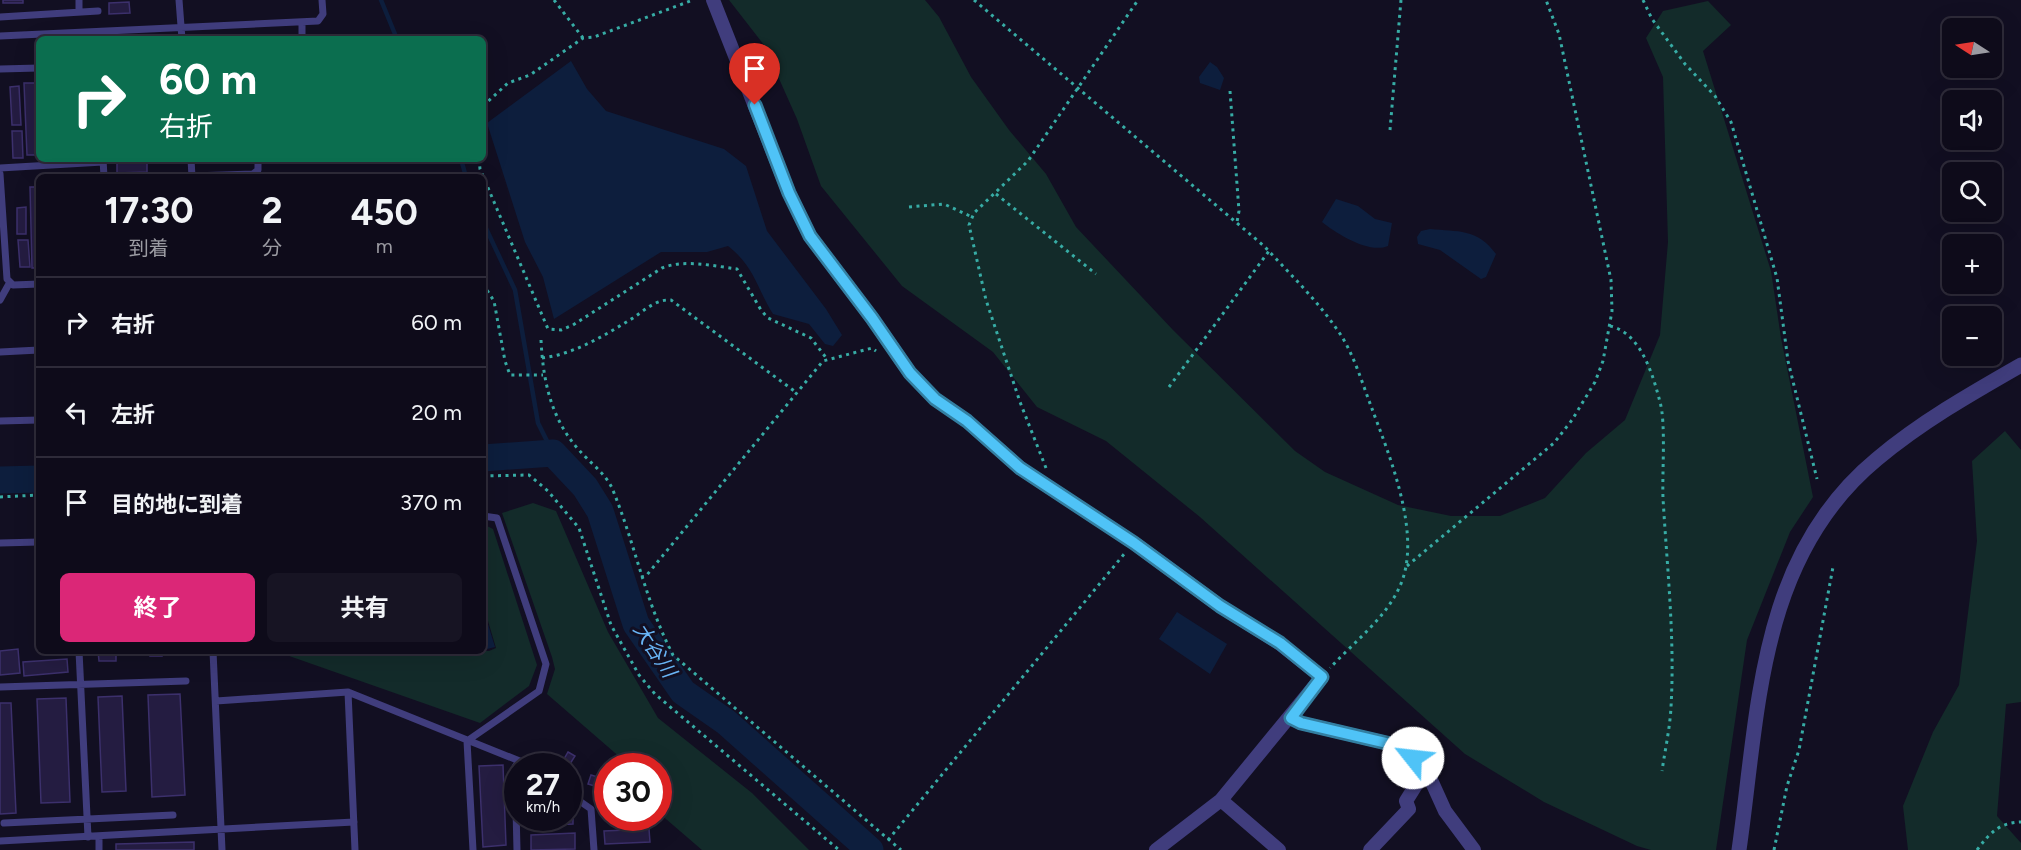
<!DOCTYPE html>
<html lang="ja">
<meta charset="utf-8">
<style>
:root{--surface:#0e0b1a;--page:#171423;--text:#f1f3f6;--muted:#9b9ba2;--line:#2e2b39;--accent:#db2777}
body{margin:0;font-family:Figtree,"Noto Sans JP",sans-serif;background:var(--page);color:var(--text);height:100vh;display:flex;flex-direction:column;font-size:22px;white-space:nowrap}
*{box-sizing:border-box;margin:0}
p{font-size:20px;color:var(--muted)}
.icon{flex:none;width:33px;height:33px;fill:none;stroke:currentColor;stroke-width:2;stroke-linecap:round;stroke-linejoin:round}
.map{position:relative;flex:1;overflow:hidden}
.drawer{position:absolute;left:36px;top:174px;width:450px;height:480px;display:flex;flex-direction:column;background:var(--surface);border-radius:9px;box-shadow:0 6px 24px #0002,0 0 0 2px var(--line)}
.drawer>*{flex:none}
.hud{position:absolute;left:36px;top:36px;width:450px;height:126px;border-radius:9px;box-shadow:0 6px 24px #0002,0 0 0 2px var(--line);background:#0b6e4f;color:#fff;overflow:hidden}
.needle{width:39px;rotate:282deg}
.tools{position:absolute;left:1942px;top:18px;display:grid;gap:12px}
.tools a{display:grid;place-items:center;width:60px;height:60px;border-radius:9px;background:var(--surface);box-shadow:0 6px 24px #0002,0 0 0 2px var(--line);font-size:30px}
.speed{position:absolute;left:504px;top:753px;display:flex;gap:12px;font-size:30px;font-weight:700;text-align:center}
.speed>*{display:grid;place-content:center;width:78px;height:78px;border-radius:50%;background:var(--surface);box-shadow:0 6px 24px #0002,0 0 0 2px var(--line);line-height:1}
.speed small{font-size:15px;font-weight:400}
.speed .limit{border:9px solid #d22;background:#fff;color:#111}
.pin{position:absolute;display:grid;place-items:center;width:51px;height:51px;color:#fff;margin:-62px -26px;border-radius:50% 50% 50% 0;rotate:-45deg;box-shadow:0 0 6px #0007}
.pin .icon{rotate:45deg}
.me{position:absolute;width:66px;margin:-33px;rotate:299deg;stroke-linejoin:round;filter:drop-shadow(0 0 4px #0008)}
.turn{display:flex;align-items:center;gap:21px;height:126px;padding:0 24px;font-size:27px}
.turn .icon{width:78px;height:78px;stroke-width:2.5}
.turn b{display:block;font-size:42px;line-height:51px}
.eta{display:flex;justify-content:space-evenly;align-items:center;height:102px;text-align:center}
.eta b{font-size:36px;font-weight:700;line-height:42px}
.button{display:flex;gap:12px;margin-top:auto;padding:12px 24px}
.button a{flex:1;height:69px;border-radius:9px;background:var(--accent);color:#fff;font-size:24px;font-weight:700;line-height:69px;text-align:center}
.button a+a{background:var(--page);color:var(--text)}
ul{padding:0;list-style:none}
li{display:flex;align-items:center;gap:18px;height:90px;padding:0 24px;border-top:2px solid var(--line)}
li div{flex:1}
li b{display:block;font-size:22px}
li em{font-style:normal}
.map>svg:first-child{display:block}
.green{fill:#132b2a}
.water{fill:#0d1e3d}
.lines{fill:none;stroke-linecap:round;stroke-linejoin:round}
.stream{stroke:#0d1e3d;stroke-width:4.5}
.river{stroke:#0d1e3d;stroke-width:27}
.building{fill:#241c41;stroke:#3c306c;stroke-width:1.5}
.path{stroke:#37aca5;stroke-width:3;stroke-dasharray:3 4.5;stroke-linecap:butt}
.service{stroke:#403d7d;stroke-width:7}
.minor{stroke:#403d7d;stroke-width:14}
.tertiary{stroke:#403d7d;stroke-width:15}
.route-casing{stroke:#337fa1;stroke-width:15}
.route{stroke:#4fc3f7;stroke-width:10}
.labels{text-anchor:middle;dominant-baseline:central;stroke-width:6;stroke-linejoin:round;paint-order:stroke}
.water-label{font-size:20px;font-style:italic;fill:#68b4f5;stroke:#120f22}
</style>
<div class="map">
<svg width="2021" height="850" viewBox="0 0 2021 850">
<rect width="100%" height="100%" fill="#120f22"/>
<path class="green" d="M729 0H925L939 17 971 77 1009 130 1046 174 1076 227 1173 330 1295 451 1325 472 1398 505 1451 516H1500L1545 498 1586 453 1625 420 1660 335 1668 242 1663 77 1646 38 1663 11 1708 1 1731 25 1703 51 1771 271 1781 338 1813 497 1790 532 1747 640 1716 850H1651L1637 846 1544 802 1465 754 1200 517 1106 441 1037 407 993 352 902 286 821 186 797 119 764 45Z
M2005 431 2021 450V702L2006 704 1997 816 2021 843V850H1908L1903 806 1933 732 1959 685 1977 541 1972 461Z
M533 503 556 511 608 632 658 718 752 793 809 850H702L659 813 658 766H627L622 759 547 694 555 669 552 657 502 513Z
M483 524 493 529 537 665 529 686 480 723 275 651H489L496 648 483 604Z"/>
<path class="water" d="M571 61 587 89 606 111 724 149 746 166 767 231 826 309 842 335 833 346 825 344 809 324 773 314C756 287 755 267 728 246L707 252H661L554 319 543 277 525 242 487 123Z
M1210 62 1217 67 1224 78 1220 90 1200 83 1199 77Z
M1336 199 1358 206 1375 219 1392 223 1388 246C1369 254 1337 234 1322 222Z
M1430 229C1458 232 1477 228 1496 254L1486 277 1481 279 1440 250 1418 244 1417 237 1421 231Z
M483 608 495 647 483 650Z
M1177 612 1227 644 1210 674 1159 639Z"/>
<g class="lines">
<path class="stream" d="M381 0 397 39
M461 159 466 177
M483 222 515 290 538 423 553 453"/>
<path class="river" d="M483 458 553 453 585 487 600 511 636 624 683 692 726 722 870 850
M0 480 39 479"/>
</g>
<path class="building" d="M3 0H23V3H3Z
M129 2 130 13 109 14V3Z
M24 83H39V155H27Z
M19 86 21 125H12L10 87Z
M12 131H22L23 158H13Z
M117 159H147V172L117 173Z
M30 187H39V268H32Z
M26 207V234H17V208Z
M18 240H28L30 267H20Z
M18 649 20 673 0 675V651Z
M98 651H116V661H99Z
M150 651H162V656H150Z
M67 659 68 672 24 676 23 662Z
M180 694 185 795 152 797 148 695Z
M122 696 126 791 102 792 98 697Z
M66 698 70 802 41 803 37 699Z
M0 703H11L16 813 0 814Z
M568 752 575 756 568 767 560 766Z
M503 765 506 845 483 847 479 766Z
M591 775 608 780V790L588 784Z
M568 808H573V824L529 826V818H568Z
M609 818H646V821L609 822Z
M649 829 650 842 605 844 604 831Z
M575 833V849L531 850V835Z
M194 842V850H116V844Z"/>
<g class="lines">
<path class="path" d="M554 0 583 38
M974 0 1264 246C1289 273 1315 298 1336 328 1353 351 1361 380 1371 406 1389 455 1423 535 1400 586 1386 618 1354 642 1330 668
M1643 0 1652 19 1685 64 1715 96 1731 122 1777 278 1788 361 1817 479
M1230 91 1239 211 1237 222
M483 106 508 83 530 75 583 38 594 37 693 0
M1390 130 1401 0
M479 159 480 169 548 329 561 330 573 325 662 268C684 259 714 266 737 269L761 310 768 318 811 338 827 359
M996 194 1096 274
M909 207 944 204 972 217
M483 284 494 301 505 361 510 375H543
M1610 326C1641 333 1653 375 1660 402 1666 423 1662 473 1663 498 1667 567 1675 638 1671 707 1670 728 1665 750 1662 771
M541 340C543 381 551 419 579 450 589 462 605 473 612 488 635 543 645 601 673 655L901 850
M542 358C575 354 605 335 633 318 645 310 656 299 671 300L797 393
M1169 387 1269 251
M1046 468 1020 402 986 300 969 225 974 213 1028 161 1138 0
M483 476 529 475 548 491 579 528 611 625 639 675 655 694 839 850
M0 497 39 495
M1407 566 1554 443 1572 420 1595 382 1603 361 1612 311 1611 280 1559 34 1546 0
M641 577 646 576 823 361 872 348 876 351
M888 840 1125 553
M1774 850 1787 786 1799 750 1833 567
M1977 850C1990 833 1998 823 2021 822"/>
<path class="service" d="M79 0V12
M179 0 182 39
M0 17 98 11
M302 22V39
M0 36 318 21 323 14 322 0
M0 69 39 68
M103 159 104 177
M191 159 192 177
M0 168 103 162
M0 174 7 279 13 285 39 284
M192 176 253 174 258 170V159
M0 300 10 282
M0 352 39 350
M0 421 39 420
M0 543 39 542
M79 651 88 837
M213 651 222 850
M0 687 186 681
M348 692 355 850
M216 701 348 692 532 766
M568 793 591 809 594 850
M4 823 173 815
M99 837V850
M0 841 354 822
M473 850 467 741 539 691 546 664 497 518 483 516
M517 850 515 767 519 761"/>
<path class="minor" d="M713 0 789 193 810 236 872 318 910 373 935 399 967 421 1020 468 1134 543 1220 606 1279 643 1322 677 1221 800 1156 850
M1291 718 1301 723 1395 745 1413 758 1426 769 1445 811 1474 850
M1221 800 1279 850
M1370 850 1409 809 1406 801 1426 769"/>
<path class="tertiary" d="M1739 850C1759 710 1758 557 1877 459 1921 422 1972 393 2021 365"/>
</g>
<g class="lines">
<g class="route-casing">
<path id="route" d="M755 105 789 193 810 236 872 318 910 373 935 399 967 421 1020 468 1134 543 1220 606 1280 643 1322 677 1291 718 1301 723 1395 745 1413 758"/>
</g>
<use href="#route" class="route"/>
</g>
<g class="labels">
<g class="water-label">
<text transform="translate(655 650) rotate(57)">大谷川</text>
</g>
</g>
</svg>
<div class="tools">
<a><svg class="needle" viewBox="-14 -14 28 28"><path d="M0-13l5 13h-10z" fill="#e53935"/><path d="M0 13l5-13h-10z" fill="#9b9ba2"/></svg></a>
<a><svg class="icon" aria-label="sound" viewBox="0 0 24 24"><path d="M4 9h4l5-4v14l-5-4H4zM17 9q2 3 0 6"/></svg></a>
<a><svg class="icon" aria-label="search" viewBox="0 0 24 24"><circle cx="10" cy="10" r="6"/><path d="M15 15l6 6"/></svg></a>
<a>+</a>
<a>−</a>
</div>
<div class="speed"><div>27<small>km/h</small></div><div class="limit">30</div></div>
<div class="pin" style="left:755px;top:105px;background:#d93025"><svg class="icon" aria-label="arrive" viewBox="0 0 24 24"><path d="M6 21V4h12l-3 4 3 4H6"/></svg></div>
<svg class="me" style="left:1413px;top:758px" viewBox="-20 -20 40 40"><circle r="19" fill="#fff"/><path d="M0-13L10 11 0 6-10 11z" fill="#4fc3f7"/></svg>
<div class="hud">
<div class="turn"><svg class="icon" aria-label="right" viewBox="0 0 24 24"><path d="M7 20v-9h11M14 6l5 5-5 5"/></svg><div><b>60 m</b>右折</div></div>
</div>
<section class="drawer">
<div class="eta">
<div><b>17:30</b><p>到着</p></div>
<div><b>2</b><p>分</p></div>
<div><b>450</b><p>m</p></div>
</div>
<ul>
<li><svg class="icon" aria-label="right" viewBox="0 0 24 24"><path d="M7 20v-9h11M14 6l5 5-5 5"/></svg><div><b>右折</b></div><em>60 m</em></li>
<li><svg class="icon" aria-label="left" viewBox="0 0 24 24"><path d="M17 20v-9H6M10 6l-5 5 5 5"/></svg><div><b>左折</b></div><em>20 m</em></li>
<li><svg class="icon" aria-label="arrive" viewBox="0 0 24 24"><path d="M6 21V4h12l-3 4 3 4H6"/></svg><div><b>目的地に到着</b></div><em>370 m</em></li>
</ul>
<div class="button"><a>終了</a><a>共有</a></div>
</section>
</div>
